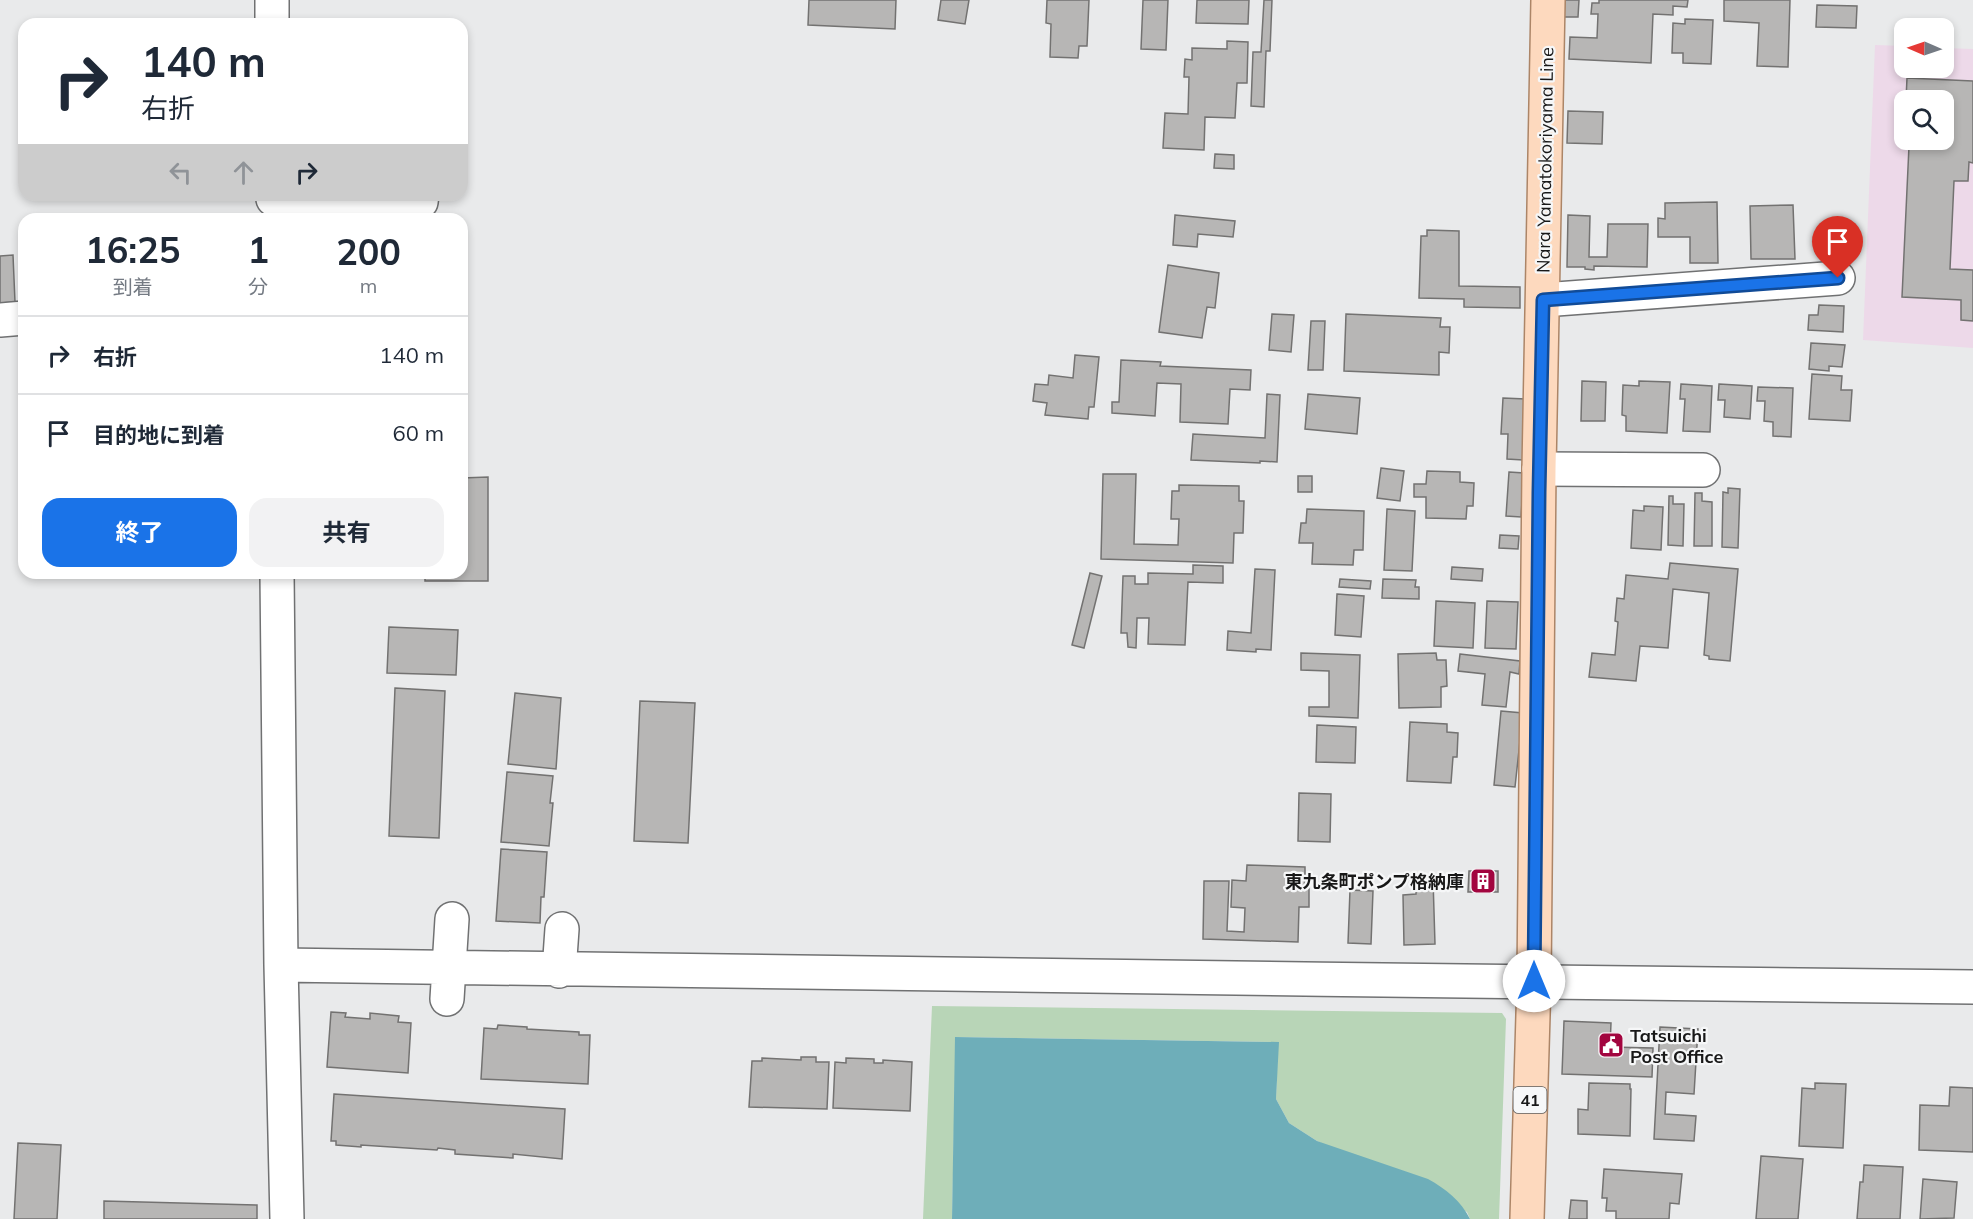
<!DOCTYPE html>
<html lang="ja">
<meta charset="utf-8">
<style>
:root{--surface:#fff;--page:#f2f2f3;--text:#1f2937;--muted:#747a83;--line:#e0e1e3;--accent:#1a73e8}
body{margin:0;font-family:Mulish,"Noto Sans JP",sans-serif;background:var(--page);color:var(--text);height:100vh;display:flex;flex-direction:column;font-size:22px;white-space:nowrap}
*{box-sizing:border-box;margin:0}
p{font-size:20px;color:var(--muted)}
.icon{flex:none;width:33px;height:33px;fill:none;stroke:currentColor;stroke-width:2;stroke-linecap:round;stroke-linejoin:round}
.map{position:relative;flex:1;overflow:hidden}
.drawer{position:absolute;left:18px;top:213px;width:450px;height:366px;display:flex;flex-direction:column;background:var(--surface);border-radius:18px;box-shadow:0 3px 9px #0003}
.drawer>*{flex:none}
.hud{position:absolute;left:18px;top:18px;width:450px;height:183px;border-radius:18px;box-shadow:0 3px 9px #0003;background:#fff;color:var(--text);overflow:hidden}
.needle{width:39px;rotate:272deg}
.fabs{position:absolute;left:1894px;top:18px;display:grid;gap:12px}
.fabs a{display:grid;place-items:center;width:60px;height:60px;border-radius:12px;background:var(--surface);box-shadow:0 3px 9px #0003;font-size:30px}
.pin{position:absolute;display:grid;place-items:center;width:51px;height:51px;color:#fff;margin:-62px -26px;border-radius:50% 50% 50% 0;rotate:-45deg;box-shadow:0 0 6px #0007}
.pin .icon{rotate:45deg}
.me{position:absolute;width:66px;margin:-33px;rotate:0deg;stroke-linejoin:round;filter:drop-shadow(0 0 4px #0008)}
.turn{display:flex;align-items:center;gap:21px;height:126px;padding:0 24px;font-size:27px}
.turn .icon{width:78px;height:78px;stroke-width:2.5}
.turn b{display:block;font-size:42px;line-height:51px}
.lanes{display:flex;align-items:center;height:57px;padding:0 24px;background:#0003;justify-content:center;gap:30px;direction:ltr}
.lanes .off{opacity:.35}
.eta{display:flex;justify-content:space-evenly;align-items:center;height:102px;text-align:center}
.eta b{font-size:36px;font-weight:700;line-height:42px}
.button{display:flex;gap:12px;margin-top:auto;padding:12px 24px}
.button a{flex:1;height:69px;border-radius:18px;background:var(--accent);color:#fff;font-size:24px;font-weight:700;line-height:69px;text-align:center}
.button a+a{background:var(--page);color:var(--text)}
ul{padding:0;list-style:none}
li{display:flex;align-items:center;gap:18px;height:78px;padding:0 24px;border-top:2px solid var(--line)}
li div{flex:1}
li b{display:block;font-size:22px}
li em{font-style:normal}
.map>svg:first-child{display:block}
.education{fill:#edd9e9;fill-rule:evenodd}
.green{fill:#b8d5b7}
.water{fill:#6eaeb9}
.building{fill:#b7b6b5;stroke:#737271;stroke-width:1.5}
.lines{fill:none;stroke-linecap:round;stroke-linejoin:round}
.minor-casing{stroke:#707172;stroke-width:36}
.major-casing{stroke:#ac8567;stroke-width:36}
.minor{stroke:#fff;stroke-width:33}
.major{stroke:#fdd9be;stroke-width:33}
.route-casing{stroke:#114b97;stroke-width:15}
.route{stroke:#1a73e8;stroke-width:10}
.labels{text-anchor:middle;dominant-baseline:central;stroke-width:4.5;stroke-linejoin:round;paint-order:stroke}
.shield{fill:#f6f7f8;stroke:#5b5b5b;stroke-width:1.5}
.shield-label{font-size:16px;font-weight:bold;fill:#181818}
.street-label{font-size:18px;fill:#181818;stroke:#f6f7f8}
.poi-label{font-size:18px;font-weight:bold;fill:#181818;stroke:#f6f7f8;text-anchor:end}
</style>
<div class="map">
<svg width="1973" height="1219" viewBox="0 0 1973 1219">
<rect width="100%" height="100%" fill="#e9eaeb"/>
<path class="education" d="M1875 45 1905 46V68H1944V48L1973 49V348L1863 340ZM1905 100H1944V140H1905Z"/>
<path class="green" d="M932 1006 1502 1013 1506 1019 1499 1219H1470L1467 1212 1317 1141 1289 1123 1276 1099 1278 1042 956 1037 952 1219H923Z"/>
<path class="water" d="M955 1037 1279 1042 1276 1099 1289 1123 1317 1141 1428 1179C1446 1189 1461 1201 1470 1219H952Z"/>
<path class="building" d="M809 0H896L895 29 808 25Z
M941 0H969L965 24 938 20Z
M1047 0H1089L1087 46H1079L1078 58 1050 57 1051 24 1046 23Z
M1143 0H1168L1166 50 1141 49Z
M1197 0H1249L1248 24 1196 23Z
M1264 0H1272L1270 51H1266L1264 107 1251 106 1253 52H1261Z
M1565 0H1579L1578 17H1564Z
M1599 0H1688L1687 7 1673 6V15L1653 14 1651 63 1569 59 1570 37 1597 38 1598 14H1591L1592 3H1599Z
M1724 0H1790L1788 67 1757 66 1759 23 1724 21Z
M1817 5 1857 6 1856 28 1816 27Z
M1685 19 1713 20 1711 64 1683 63V53H1672L1673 23 1685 24Z
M1227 41 1248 42 1247 83H1237L1235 118 1205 117 1204 150 1163 148 1165 113 1188 114 1189 77H1184L1185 59 1192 60V48L1227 49Z
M1907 78 1973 81V163L1969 162 1968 181H1954L1950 269 1973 270V321L1961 320V300L1902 297 1909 146 1904 145 1905 119V140H1944V100H1906Z
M1568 111 1603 112 1602 144 1567 143Z
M1215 154 1234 155V169L1214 168Z
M1717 202 1718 263H1690V237H1658V218L1665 219V203Z
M1793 205 1795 259H1751L1750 206Z
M1175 215 1235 221 1233 237 1198 234 1197 247 1173 245Z
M1568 215 1590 216 1589 257H1607L1608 224H1648L1647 267 1594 266V270L1585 269V267H1567Z
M1427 230 1459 231V286L1520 287V308L1464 307V299L1419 298 1421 236H1427Z
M13 255 15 302 0 303V256Z
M1168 265 1219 273 1215 308 1207 307 1202 338 1159 332Z
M1819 305 1844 306 1843 332 1808 330 1809 315H1818Z
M1272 314 1294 315 1291 352 1269 350Z
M1346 314 1441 318 1440 327H1450L1449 353 1439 352V375L1344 371Z
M1311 321H1325L1323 370H1308Z
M1811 343 1845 345 1842 367 1829 366V371L1809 369Z
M1075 355 1099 357 1094 407H1089L1088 419 1045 415 1047 403 1033 401 1035 384 1048 385 1049 375 1073 378Z
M1121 360 1161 362 1160 366 1251 370 1250 390 1230 389 1228 424 1180 422 1181 384 1157 383 1155 416 1112 413V402H1119Z
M1812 374 1842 376 1841 390H1852L1850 421 1809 419Z
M1582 381 1606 382 1605 421H1581Z
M1639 381 1670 382 1667 433 1626 431V416L1622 415 1623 385 1639 386Z
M1681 384 1712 386 1710 432 1683 431 1685 399H1680Z
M1719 384 1752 386 1750 419 1724 417 1725 400H1718Z
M1758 387 1793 388 1791 437 1773 436V422L1764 421 1765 401H1757Z
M1267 394 1280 395 1277 462 1260 461V463L1191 460 1193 434 1265 438Z
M1308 394 1360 398 1357 434 1305 429Z
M1503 398 1527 399 1523 460 1507 459 1508 434H1501Z
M1381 468 1404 471 1400 501 1377 498Z
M1427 471 1460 472V482L1474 483 1473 506H1467L1466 519 1426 518V497H1414V484H1426Z
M1509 472 1524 473 1521 517 1506 516Z
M1103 474H1136L1134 544 1178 545 1179 519H1171L1172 491H1179V485L1239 486V501H1244L1243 533H1234L1233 563 1101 559Z
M1298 476H1312V492H1298Z
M488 477V581H425V573H462V478Z
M1728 488 1740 489 1738 548 1722 547 1723 492 1728 493Z
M1695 493H1702V501L1712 502V546H1694Z
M1669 496H1673V504H1684L1683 546 1668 545Z
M1644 506 1663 507 1661 550 1631 548 1633 510 1644 511Z
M1307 509 1364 511 1363 550H1354L1353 565 1312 564 1313 543H1299L1301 523H1306Z
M1387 509 1415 511 1412 571 1384 570Z
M1500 535 1519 536 1518 549 1499 548Z
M1670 563 1738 569 1730 661 1709 659V656L1704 655 1709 593 1673 589 1668 648 1640 646 1636 681 1589 677 1592 653 1615 655 1618 622 1615 621 1617 598 1624 599 1626 575 1668 579Z
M1193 565 1223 566V583L1188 582 1185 645 1148 644 1149 618H1137L1136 648 1128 647 1127 633H1121L1123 576H1135V584H1148V573L1193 574Z
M1452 567 1483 569 1482 581 1451 579Z
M1255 569 1275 570 1271 650 1256 649V652L1227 650 1228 631 1251 633Z
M1090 573 1102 576 1084 648 1072 645Z
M1340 579 1371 581 1370 589 1339 587Z
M1383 579 1416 580 1415 587H1419V599L1382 598Z
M1337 594 1364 596 1361 637 1335 635Z
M1436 601 1475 603 1473 648 1434 646Z
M1487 601 1518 602 1516 649 1485 648Z
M389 627 458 630 456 675 387 673Z
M1301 653 1360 655 1358 718 1309 716V707H1329V671L1301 670Z
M1436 653 1437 660H1446L1447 686 1441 687V707L1399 708 1398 654Z
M1460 654 1520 661 1519 674 1510 672 1506 707 1482 705 1485 674 1458 671Z
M395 688 445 691 439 838 389 836Z
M515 693 561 698 556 769 508 764Z
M640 701 695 703 688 843 634 841Z
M1501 711 1523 713 1515 787 1494 785Z
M1410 722 1447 724V732L1458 733 1457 757H1453L1451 783 1407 781Z
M1317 725 1356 727 1355 763 1316 762Z
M507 772 553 776 550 803H553L549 846 501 842Z
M1299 793 1331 794 1330 842 1298 841Z
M501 849 547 852 544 897H541L540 923 496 921Z
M1247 865 1305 867V887H1309V907H1299L1298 942 1203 939 1204 881H1229L1227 931 1244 932 1245 908 1231 907 1232 880 1246 881Z
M1469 871H1498V892H1468Z
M1433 879 1435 944 1404 945 1403 895 1416 894V880Z
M1350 890 1373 891 1371 944 1348 943Z
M331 1012 346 1013 345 1017 370 1019V1013L399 1016 398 1022 411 1023 408 1073 327 1067Z
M1564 1021 1611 1023 1610 1047 1653 1048 1652 1077 1562 1074Z
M498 1025 527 1027V1029L579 1032V1035H590L588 1084 481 1079 484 1028 497 1029Z
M1660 1027 1698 1029 1694 1094 1666 1092 1665 1114 1696 1116 1694 1141 1654 1139Z
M801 1057H816V1062H829L827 1109 749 1107 752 1061H762V1058L801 1060Z
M846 1058 874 1059V1063H883V1060L912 1062 910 1111 833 1108 835 1062 846 1063Z
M1589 1083 1630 1084V1089H1631L1630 1136 1578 1134V1109L1588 1110Z
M1815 1083 1846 1084 1843 1148 1799 1146 1802 1088 1815 1089Z
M1950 1087 1973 1088V1152L1919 1150 1920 1105 1949 1106Z
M334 1094 565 1109 562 1159 513 1154V1158L455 1154V1150L438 1148 437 1150 361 1145V1147L336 1145V1141H331Z
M18 1143 61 1145 57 1219H14Z
M1761 1156 1803 1159 1798 1219H1756Z
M1864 1165 1903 1167 1900 1219H1857L1860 1182H1863Z
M1604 1169 1682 1174 1679 1204 1670 1203 1669 1219H1616V1211H1606L1607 1198H1602Z
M1923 1179 1957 1182 1954 1218 1920 1219Z
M1571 1200 1587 1201V1219H1569Z
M104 1201 257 1205V1219H104Z"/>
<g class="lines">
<g class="minor-casing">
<path id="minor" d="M272 0V24
M273 199 421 202 422 195
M1543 300 1838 278
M0 320 24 318
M1539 469 1703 470
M277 573 281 965 287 1219
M281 965C845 976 1409 979 1973 987
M559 971 562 929
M447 999 452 919"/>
</g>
<g class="major-casing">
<path id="major" d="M1527 1219 1534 981 1539 469 1548 0"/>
</g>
<use href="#minor" class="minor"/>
<use href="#major" class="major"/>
</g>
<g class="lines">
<g class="route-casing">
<path id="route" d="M1534 981 1539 492 1543 300 1838 278"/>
</g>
<use href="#route" class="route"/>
</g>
<defs>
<g id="building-square" transform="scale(1.35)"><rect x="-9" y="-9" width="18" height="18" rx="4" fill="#a2053f" stroke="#f6f7f8"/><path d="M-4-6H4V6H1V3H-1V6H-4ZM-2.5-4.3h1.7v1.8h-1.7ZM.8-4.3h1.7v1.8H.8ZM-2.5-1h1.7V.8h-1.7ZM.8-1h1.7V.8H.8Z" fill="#fff"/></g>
<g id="civic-square" transform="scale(1.35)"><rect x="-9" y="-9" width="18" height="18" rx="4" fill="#a2053f" stroke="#f6f7f8"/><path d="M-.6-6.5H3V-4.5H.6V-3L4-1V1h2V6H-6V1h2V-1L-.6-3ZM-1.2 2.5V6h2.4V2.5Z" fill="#fff"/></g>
</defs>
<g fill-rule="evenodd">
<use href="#building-square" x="1483" y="881"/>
<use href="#civic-square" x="1611" y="1045"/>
</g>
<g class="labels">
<rect class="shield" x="1513.5" y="1087" width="33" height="26" rx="4.5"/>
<g class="shield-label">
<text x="1530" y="1100">41</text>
</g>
<g class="street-label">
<text transform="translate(1545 160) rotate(-89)">Nara Yamatokoriyama Line</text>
</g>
<g class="poi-label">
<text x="1464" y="881">東九条町ポンプ格納庫</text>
<text x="1630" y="1035" text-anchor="start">Tatsuichi<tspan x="1630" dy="21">Post Office</tspan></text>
</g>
</g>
</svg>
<div class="fabs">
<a><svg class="needle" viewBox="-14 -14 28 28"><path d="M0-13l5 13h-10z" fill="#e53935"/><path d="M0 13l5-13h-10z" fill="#747a83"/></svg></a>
<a><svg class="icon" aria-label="search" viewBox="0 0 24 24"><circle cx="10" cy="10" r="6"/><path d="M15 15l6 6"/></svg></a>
</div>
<div class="pin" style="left:1838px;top:278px;background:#d93025"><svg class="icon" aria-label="arrive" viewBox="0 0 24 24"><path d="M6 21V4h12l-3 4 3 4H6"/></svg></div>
<svg class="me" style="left:1534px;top:981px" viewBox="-20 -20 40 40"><circle r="19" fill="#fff"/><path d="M0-13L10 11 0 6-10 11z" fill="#1a73e8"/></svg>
<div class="hud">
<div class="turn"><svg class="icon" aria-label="right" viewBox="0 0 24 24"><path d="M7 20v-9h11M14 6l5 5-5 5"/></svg><div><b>140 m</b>右折</div></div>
<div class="lanes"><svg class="icon off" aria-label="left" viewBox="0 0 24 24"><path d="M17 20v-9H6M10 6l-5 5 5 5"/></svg><svg class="icon off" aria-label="ahead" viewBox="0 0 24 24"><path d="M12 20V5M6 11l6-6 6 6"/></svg><svg class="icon" aria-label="right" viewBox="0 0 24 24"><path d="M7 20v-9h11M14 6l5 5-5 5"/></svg></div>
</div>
<section class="drawer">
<div class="eta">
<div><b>16:25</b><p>到着</p></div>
<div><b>1</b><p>分</p></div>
<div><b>200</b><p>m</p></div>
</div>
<ul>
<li><svg class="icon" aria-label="right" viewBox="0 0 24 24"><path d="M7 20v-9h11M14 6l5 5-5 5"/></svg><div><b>右折</b></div><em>140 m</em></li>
<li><svg class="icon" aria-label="arrive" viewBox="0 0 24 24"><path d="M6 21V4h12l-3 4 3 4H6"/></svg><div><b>目的地に到着</b></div><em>60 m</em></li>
</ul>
<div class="button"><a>終了</a><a>共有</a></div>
</section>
</div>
